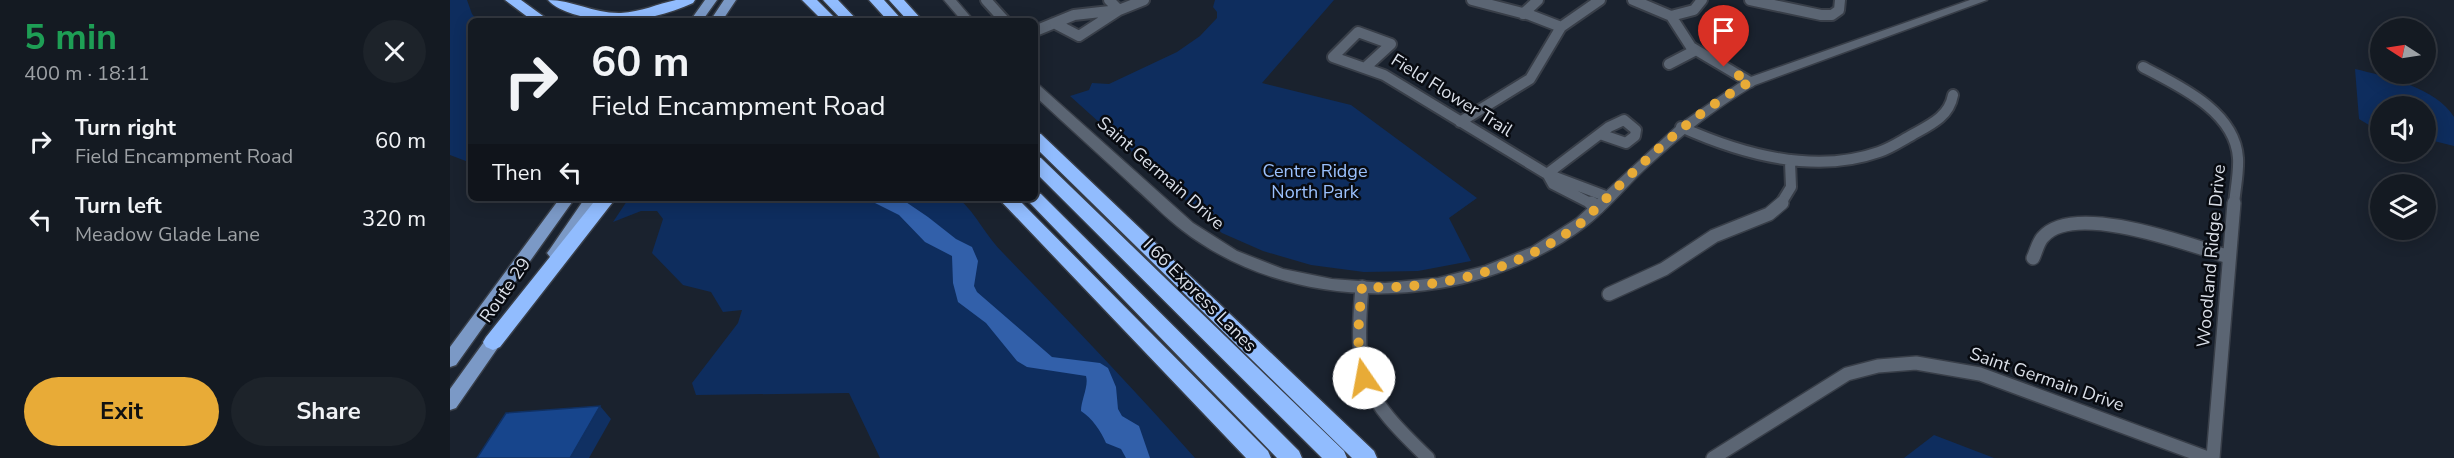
<!DOCTYPE html>
<meta charset="utf-8">
<style>
:root{--surface:#141a22;--page:#1d232a;--text:#f1f3f6;--muted:#9da1a5;--line:#333840;--accent:#e8ab37}
body{margin:0;font-family:"Nunito Sans",sans-serif;background:var(--page);color:var(--text);height:100vh;display:flex;flex-direction:column;font-size:22px;white-space:nowrap}
*{box-sizing:border-box;margin:0}
p{font-size:20px;color:var(--muted)}
.icon{flex:none;width:33px;height:33px;fill:none;stroke:currentColor;stroke-width:2;stroke-linecap:round;stroke-linejoin:round}
.map{position:relative;flex:1;overflow:hidden}
.sheet{display:flex;flex-direction:column;background:var(--surface);width:450px}
.sheet>*{flex:none}
.guide{position:absolute;left:18px;top:18px;width:570px;height:183px;border-radius:9px;box-shadow:0 3px 15px #0003,0 0 0 2px var(--line);background:#141a22;color:var(--text);overflow:hidden}
.needle{width:39px;rotate:282deg}
.buttons{position:absolute;left:1920px;top:18px;display:grid;gap:12px}
.buttons a{display:grid;place-items:center;width:66px;height:66px;border-radius:50%;background:var(--surface);box-shadow:0 3px 15px #0003,0 0 0 2px var(--line);font-size:30px}
.pin{position:absolute;display:grid;place-items:center;width:51px;height:51px;color:#fff;margin:-62px -26px;border-radius:50% 50% 50% 0;rotate:-45deg;box-shadow:0 0 6px #0007}
.pin .icon{rotate:45deg}
.me{position:absolute;width:66px;margin:-33px;rotate:348deg;stroke-linejoin:round;filter:drop-shadow(0 0 4px #0008)}
.turn{display:flex;align-items:center;gap:21px;height:126px;padding:0 24px;font-size:27px}
.turn .icon{width:78px;height:78px;stroke-width:2.5}
.turn b{display:block;font-size:42px;line-height:51px}
.then{display:flex;align-items:center;height:57px;padding:0 24px;background:#0003;gap:12px;font-size:22px}
.round{display:grid;place-items:center;flex:none;width:63px;height:63px;border-radius:32px;background:var(--page)}
.overview{display:flex;align-items:center;justify-content:space-between;height:102px;padding:0 24px}
h1{font-size:36px;font-weight:700;line-height:45px;color:#1e9e55}
.primary-button{display:flex;gap:12px;margin-top:auto;padding:12px 24px}
.primary-button a{flex:1;height:69px;border-radius:36px;background:var(--accent);color:#111;font-size:24px;font-weight:700;line-height:69px;text-align:center}
.primary-button a+a{background:var(--page);color:var(--text)}
ul{padding:0;list-style:none}
li{display:flex;align-items:center;gap:18px;height:78px;padding:0 24px}
li div{flex:1}
li b{display:block;font-size:22px}
li em{font-style:normal}
main{display:flex;flex:1;min-height:0}
.map>svg:first-child{display:block}
.green{fill:#0e2d5e}
.water{fill:#3260aa}
.lines{fill:none;stroke-linecap:round;stroke-linejoin:round}
.minor-far1-casing{stroke:#383e48;stroke-width:14}
.minor-casing{stroke:#383e48;stroke-width:16}
.tertiary-casing{stroke:#383e48;stroke-width:3}
.primary-casing{stroke:#383e48;stroke-width:3}
.motorway-casing{stroke:#383e48;stroke-width:3}
.minor-far1{stroke:#5b6573;stroke-width:10}
.minor{stroke:#5b6573;stroke-width:13}
.tertiary{fill:#5b6573;fill-rule:evenodd}
.primary{fill:#7b99c6;fill-rule:evenodd}
.motorway{fill:#91bcfe;fill-rule:evenodd}
.shaded-wall{fill:#103062}
.building{fill:#17458c;stroke:#103062;stroke-width:1.5}
.route{stroke:#e8ab37;stroke-width:10;stroke-dasharray:0 18}
.labels{text-anchor:middle;dominant-baseline:central;stroke-width:5;stroke-linejoin:round;paint-order:stroke}
.street-label{font-size:18px;fill:#dadfe8;stroke:#080b11}
.park-label{font-size:18px;fill:#9bc1fd;stroke:#080b11}
</style>
<main>
<section class="sheet">
<div class="overview"><div><h1>5 min</h1><p>400 m · 18:11</p></div><a class="round"><svg class="icon" aria-label="close" viewBox="0 0 24 24"><path d="M6 6l12 12M18 6L6 18"/></svg></a></div>
<ul>
<li><svg class="icon" aria-label="right" viewBox="0 0 24 24"><path d="M7 20v-9h11M14 6l5 5-5 5"/></svg><div><b>Turn right</b><p>Field Encampment Road</p></div><em>60 m</em></li>
<li><svg class="icon" aria-label="left" viewBox="0 0 24 24"><path d="M17 20v-9H6M10 6l-5 5 5 5"/></svg><div><b>Turn left</b><p>Meadow Glade Lane</p></div><em>320 m</em></li>
</ul>
<div class="primary-button"><a>Exit</a><a>Share</a></div>
</section>
<div class="map">
<svg width="2004" height="458" viewBox="0 0 2004 458">
<rect width="100%" height="100%" fill="#1a222e"/>
<path class="green" d="M0 0H17L22 14 28 21H21V163L0 155Z
M765 0H884L812 83 901 105 1027 198 999 218 1021 261 968 271 914 272 861 265 813 251 772 233 620 96 639 90 642 83 659 84 727 52 750 36 767 18V12L763 7Z
M1905 69C1935 76 1987 88 2004 117V146L1976 139V106H1930V128L1919 125 1909 119Z
M179 198H508C527 214 536 237 554 254 619 321 683 388 745 458H430L399 393 246 395 242 383 288 323 292 310 273 312 261 292 233 285 202 253 213 219 207 211H191L163 222Z
M1484 435 1544 458H1454Z"/>
<path class="water" d="M415 198H450L478 217 506 239 522 247 528 261 524 286 527 292 602 357 650 363 658 368 666 387 668 409 672 416 689 426 700 458H676L671 449 656 443C651 431 642 418 631 411 631 400 639 386 636 376L577 367 567 361 536 323 508 302 503 283 502 256 475 242 449 215Z"/>
<g class="lines">
<g class="minor-far1-casing">
<path id="minor-far1" d="M536 0 555 21
M1022 0 1080 15 1111 27
M1183 0 1221 16 1241 47 1300 82
M1300 0 1371 15H1382L1389 10 1390 0
M1073 14 1088 0
M1221 16 1244 10 1252 0
M604 23 629 36 669 10 659 0
M585 31 624 15 669 10 694 0
M883 57 934 75 1097 174 1158 197
M883 57 908 32 941 44 917 66
M1219 64 1246 50
M1693 67C1729 86 1785 111 1788 158 1789 173 1785 190 1784 205
M1010 122 1080 79 1111 27 1150 0
M1231 127C1291 154 1364 175 1429 152 1441 148 1451 141 1462 135 1480 125 1499 117 1503 95
M1097 174 1159 127 1174 120 1186 130 1185 136 1176 143 1150 134
M1098 175 1103 184 1144 205
M1330 205 1341 187 1340 162"/>
</g>
<g class="minor-casing">
<path id="minor" d="M1141 203 1148 207
M1583 258C1586 252 1588 242 1593 237 1624 201 1740 245 1779 257
M912 287C904 378 913 396 978 458
M1159 294 1214 269 1264 236 1319 214 1332 203
M1263 458 1397 374 1428 366 1466 363 1530 374 1758 458
M1763 458 1784 203"/>
</g>
<g class="tertiary-casing">
<path id="tertiary" d="M494 0H506L524 21H512Z
M1520 0H1537L1305 85C1264 109 1228 138 1194 170 1174 189 1156 211 1135 227 1022 312 846 318 732 230 716 218 701 202 685 188 652 157 618 127 585 96V85L590 86 743 223 787 251 833 269 882 279 935 283 988 278 1035 266 1082 247 1126 219 1227 126 1295 79Z"/>
</g>
<g class="primary-casing">
<path id="primary" d="M255 0H267L252 21H240Z
M274 0H286L272 21H260Z
M110 198H125L6 365 0 367V347Z
M135 198H150L110 257H100L97 253 100 249Z
M50 326 56 328 58 332 56 336 6 408 0 410V389L44 328Z"/>
</g>
<g class="motorway-casing">
<path id="motorway" d="M55 0H71L100 21H83Z
M98 0C123 0 145 14 171 13 191 12 207 4 226 0 232 0 239 0 245 0L243 3C204 20 164 27 123 14 114 11 104 7 98 0Z
M352 0H367L388 21H373Z
M373 0H388L408 21H393Z
M419 0H434L453 21H438Z
M439 0H454L473 21H458Z
M585 133 591 134 924 451 927 458H902L585 147Z
M585 157 591 158 894 451 897 458H872L585 172Z
M585 192 591 194 849 451 852 458H827L579 202 576 198H585Z
M147 198H166L50 347 43 350 36 347 33 342 36 337Z
M548 198H567L818 451 821 458H796Z"/>
</g>
<use href="#minor-far1" class="minor-far1"/>
<use href="#minor" class="minor"/>
<use href="#tertiary" class="tertiary"/>
<use href="#primary" class="primary"/>
<use href="#motorway" class="motorway"/>
</g>
<path class="shaded-wall" d="M150 406 161 419 139 458H120Z"/>
<path class="building" d="M150 406 120 458H27L56 413Z"/>
<g class="lines">
<path class="route" d="M914 378C905 347 909 319 912 287 991 290 1068 271 1131 223 1184 172 1234 118 1300 82L1274 67"/>
</g>
<g class="labels">
<g class="street-label">
<text transform="translate(1002 95) rotate(32)">Field Flower Trail</text>
<text transform="translate(711 173) rotate(41)">Saint Germain Drive</text>
<text transform="translate(1761 256) rotate(-85)">Woodland Ridge Drive</text>
<text transform="translate(55 290) rotate(-55)">Route 29</text>
<text transform="translate(750 295) rotate(45)">I 66 Express Lanes</text>
<text transform="translate(1597 379) rotate(19)">Saint Germain Drive</text>
</g>
<g class="park-label">
<text x="865" y="171">Centre Ridge<tspan x="865" dy="21">North Park</tspan></text>
</g>
</g>
</svg>
<div class="buttons">
<a><svg class="needle" viewBox="-14 -14 28 28"><path d="M0-13l5 13h-10z" fill="#e53935"/><path d="M0 13l5-13h-10z" fill="#9da1a5"/></svg></a>
<a><svg class="icon" aria-label="sound" viewBox="0 0 24 24"><path d="M4 9h4l5-4v14l-5-4H4zM17 9q2 3 0 6"/></svg></a>
<a><svg class="icon" aria-label="layers" viewBox="0 0 24 24"><path d="M12 4l9 5-9 5-9-5zM3 14l9 5 9-5"/></svg></a>
</div>
<div class="pin" style="left:1274px;top:67px;background:#d93025"><svg class="icon" aria-label="arrive" viewBox="0 0 24 24"><path d="M6 21V4h12l-3 4 3 4H6"/></svg></div>
<svg class="me" style="left:914px;top:378px" viewBox="-20 -20 40 40"><circle r="19" fill="#fff"/><path d="M0-13L10 11 0 6-10 11z" fill="#e8ab37"/></svg>
<div class="guide">
<div class="turn"><svg class="icon" aria-label="right" viewBox="0 0 24 24"><path d="M7 20v-9h11M14 6l5 5-5 5"/></svg><div><b>60 m</b>Field Encampment Road</div></div>
<div class="then">Then<svg class="icon" aria-label="left" viewBox="0 0 24 24"><path d="M17 20v-9H6M10 6l-5 5 5 5"/></svg></div>
</div>
</div>
</main>
